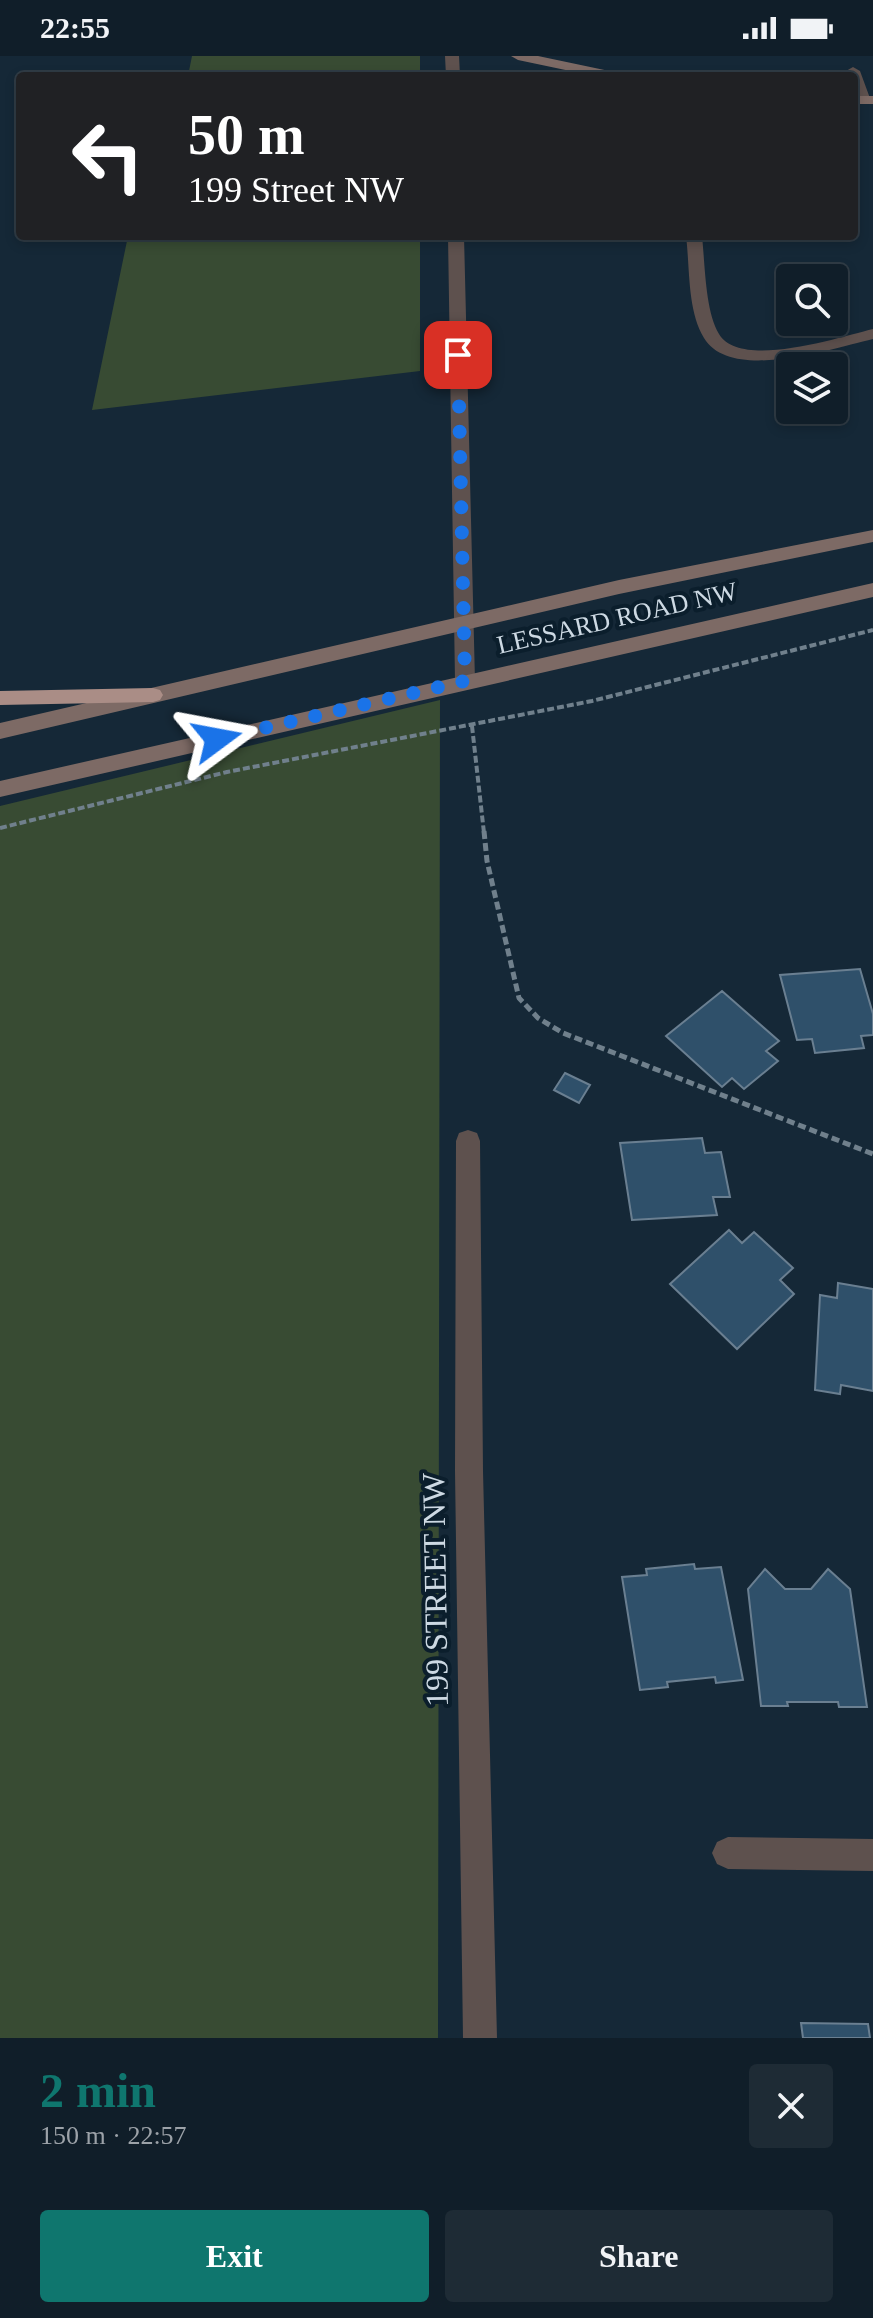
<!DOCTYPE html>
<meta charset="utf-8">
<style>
:root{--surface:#101e29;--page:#1e2b35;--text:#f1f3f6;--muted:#9ca2a8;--line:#303c46;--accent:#0f766e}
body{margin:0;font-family:Georgia,serif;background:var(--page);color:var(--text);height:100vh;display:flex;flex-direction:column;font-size:30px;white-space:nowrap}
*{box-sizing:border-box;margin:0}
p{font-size:26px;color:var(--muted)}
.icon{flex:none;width:44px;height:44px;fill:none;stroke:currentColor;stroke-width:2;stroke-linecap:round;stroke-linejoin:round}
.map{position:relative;height:1982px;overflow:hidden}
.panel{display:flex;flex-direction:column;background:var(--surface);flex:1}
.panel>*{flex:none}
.guide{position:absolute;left:16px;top:16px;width:842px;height:168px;border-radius:8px;box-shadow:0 4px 12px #0003,0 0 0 2px var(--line);background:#202124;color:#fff;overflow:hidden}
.buttons{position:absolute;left:776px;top:208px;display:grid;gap:16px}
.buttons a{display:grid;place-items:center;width:72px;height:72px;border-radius:8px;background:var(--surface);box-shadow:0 4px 12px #0003,0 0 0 2px var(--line);font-size:40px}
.pin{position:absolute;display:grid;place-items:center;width:68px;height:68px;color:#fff;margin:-34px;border-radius:16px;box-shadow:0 4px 12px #0006}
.me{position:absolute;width:88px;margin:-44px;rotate:77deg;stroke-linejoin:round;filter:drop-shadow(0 0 6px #0008)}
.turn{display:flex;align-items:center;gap:28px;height:168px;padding:0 40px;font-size:36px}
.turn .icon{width:104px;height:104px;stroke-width:2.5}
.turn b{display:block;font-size:56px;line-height:68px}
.round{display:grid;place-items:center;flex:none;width:84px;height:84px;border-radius:8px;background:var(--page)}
.overview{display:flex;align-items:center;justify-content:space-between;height:136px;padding:0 40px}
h1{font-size:48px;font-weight:800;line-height:60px;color:var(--accent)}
.button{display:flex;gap:16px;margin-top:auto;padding:16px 40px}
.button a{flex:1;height:92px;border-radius:8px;background:var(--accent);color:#fff;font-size:32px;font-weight:800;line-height:92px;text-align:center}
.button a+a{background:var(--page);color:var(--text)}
.status{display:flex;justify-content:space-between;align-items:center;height:56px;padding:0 40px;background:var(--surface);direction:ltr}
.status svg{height:22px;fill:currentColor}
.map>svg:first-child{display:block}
.green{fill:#384b33}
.building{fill:#2f506a;stroke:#6a7f91;stroke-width:2}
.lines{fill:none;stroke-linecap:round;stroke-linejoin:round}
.path-far1{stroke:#70808c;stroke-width:4;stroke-dasharray:7 3;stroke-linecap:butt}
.path{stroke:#70808c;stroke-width:5;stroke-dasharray:8 4;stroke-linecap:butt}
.street{fill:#5e514e;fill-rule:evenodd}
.secondary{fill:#7d6a65;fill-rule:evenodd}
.highway{fill:#aa8d86;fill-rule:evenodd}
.route{stroke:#1a73e8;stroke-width:14;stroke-dasharray:0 25.2}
.labels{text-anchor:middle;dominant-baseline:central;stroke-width:8;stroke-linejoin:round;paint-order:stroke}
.street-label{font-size:26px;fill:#cdd9e3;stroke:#0b1e2c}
.near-street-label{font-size:32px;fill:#cdd9e3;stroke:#0b1e2c}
</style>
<div class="status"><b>22:55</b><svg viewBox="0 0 49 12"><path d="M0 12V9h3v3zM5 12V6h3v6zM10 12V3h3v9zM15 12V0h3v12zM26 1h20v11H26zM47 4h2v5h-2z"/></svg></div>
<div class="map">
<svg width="873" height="1982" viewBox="0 0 873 1982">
<rect width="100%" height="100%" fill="#152837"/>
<path class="green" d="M192 0H420V20H188Z
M128 180H420V315L92 354Z
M440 644 438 1982H0V750Z"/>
<path class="building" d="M860 913 873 958V979L861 980 864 992 815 997 812 983 797 984 780 919Z
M722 935 779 985 766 995 778 1005 744 1033 732 1022 722 1031 666 980Z
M565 1017 590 1029 579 1047 554 1034Z
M702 1082 705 1097 721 1096 730 1141H713L717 1159 632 1164 620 1087Z
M729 1174 742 1187 754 1176 793 1212 780 1224 794 1238 737 1293 670 1228Z
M838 1227 873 1233V1335L841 1329 840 1338 815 1334 820 1239 837 1242Z
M694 1508 695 1513 721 1511 743 1624 716 1627 715 1621 667 1626 668 1631 640 1634 622 1521 647 1519 646 1513Z
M765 1513 785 1533H811L828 1513 850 1533 867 1651H839L838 1646H787L788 1650H761L748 1533Z
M801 1967 868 1968 870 1982H803Z"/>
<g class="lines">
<path class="path-far1" d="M472 670 484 777
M0 772 227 716 592 645 873 574"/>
<path class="path" d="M484 775 487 805 519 942 538 962 563 977 873 1098"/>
<path class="street" d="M445 0H459L460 20H446Z
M853 11 860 15 871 45 869 48H859L857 45 854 20H848L846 15Z
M448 180H464L475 625 472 630H458L455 625Z
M686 180H702C705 207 705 255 719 278 740 314 840 281 873 273V283C833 292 731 327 704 282 687 254 690 211 686 180Z
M468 1074 477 1077 480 1085 483 1415 497 1982H463L455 1415 456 1085 459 1077Z
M728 1781 873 1783V1815L728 1813 717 1808 712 1797 717 1786Z"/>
<path class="secondary" d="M511 0H538L614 16 621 20H594L518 4Z
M854 40H873V48H854Z
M873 474V486L619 538 0 683V667L619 524Z
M873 527V541L0 741V725Z"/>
<path class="highway" d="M153 632 160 634 163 639 160 644 153 646 0 649V635Z"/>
</g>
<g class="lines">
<path class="route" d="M217 683 465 625 458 299"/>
</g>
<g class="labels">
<g class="street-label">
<text transform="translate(617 562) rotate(-13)">LESSARD ROAD NW</text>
</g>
<g class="near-street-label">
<text transform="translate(435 1534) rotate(-91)">199 STREET NW</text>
</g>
</g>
</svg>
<div class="buttons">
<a><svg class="icon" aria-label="search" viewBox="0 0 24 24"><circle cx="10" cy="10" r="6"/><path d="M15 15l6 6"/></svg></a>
<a><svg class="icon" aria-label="layers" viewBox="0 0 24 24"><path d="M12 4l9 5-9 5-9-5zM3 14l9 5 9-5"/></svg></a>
</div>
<div class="pin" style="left:458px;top:299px;background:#d93025"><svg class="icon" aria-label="arrive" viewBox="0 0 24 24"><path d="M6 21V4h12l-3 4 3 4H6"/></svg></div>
<svg class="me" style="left:217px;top:683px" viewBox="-20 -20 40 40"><path d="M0-17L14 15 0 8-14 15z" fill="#1a73e8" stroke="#fff" stroke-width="4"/></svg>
<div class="guide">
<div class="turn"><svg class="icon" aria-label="left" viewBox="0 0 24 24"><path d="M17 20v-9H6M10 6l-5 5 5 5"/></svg><div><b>50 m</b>199 Street NW</div></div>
</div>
</div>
<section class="panel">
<div class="overview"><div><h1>2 min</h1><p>150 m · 22:57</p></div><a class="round"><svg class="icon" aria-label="close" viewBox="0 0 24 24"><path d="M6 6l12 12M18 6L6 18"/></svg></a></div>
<div class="button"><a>Exit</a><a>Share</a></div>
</section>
